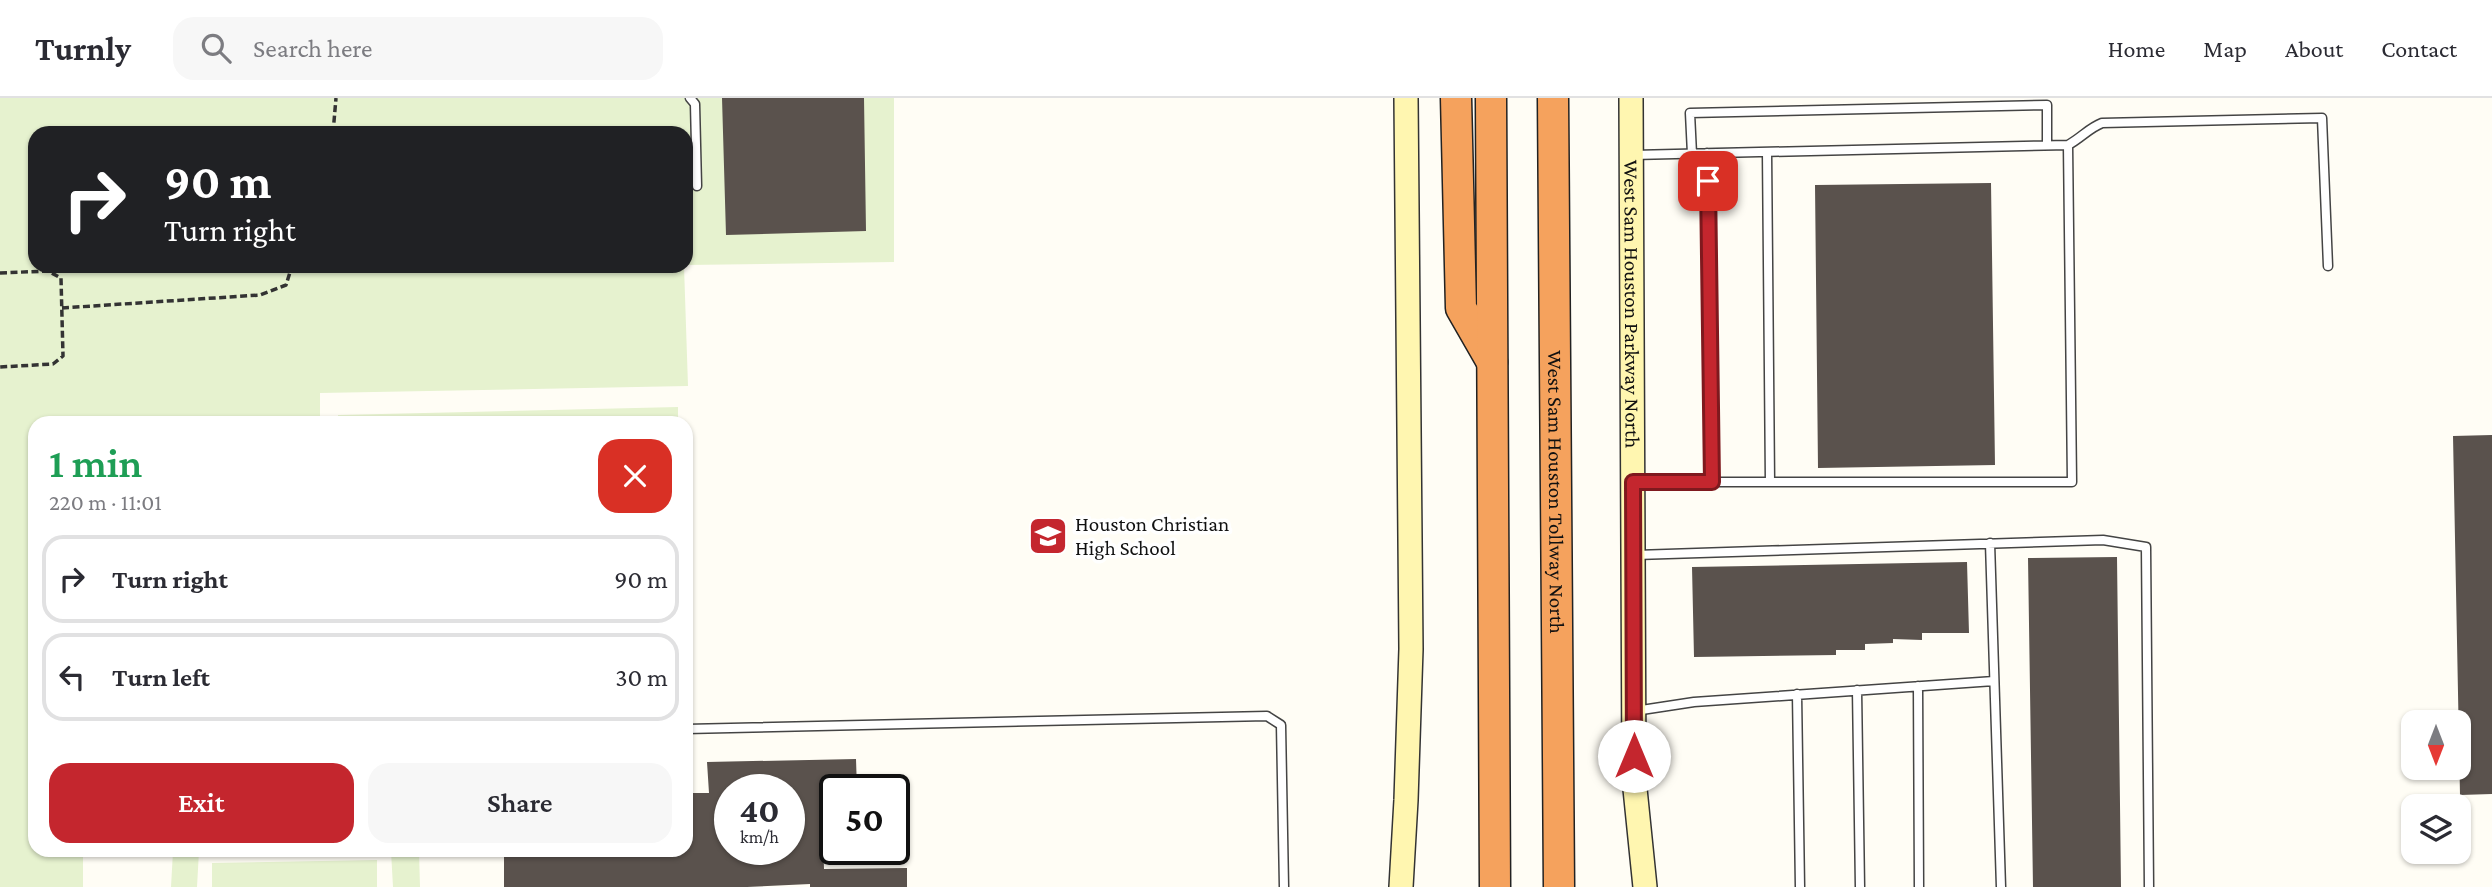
<!DOCTYPE html>
<meta charset="utf-8">
<style>
:root{--surface:#fff;--page:#f7f7f7;--text:#2b2b33;--muted:#7c7c81;--line:#e1e1e2;--accent:#c4262e}
body{margin:0;font-family:"Crimson Pro",serif;background:var(--page);color:var(--text);height:100vh;display:flex;flex-direction:column;font-size:26px;white-space:nowrap}
*{box-sizing:border-box;margin:0}
p{font-size:23px;color:var(--muted)}
.icon{flex:none;width:38px;height:38px;fill:none;stroke:currentColor;stroke-width:2;stroke-linecap:round;stroke-linejoin:round}
.map{position:relative;flex:1;overflow:hidden}
.side{position:absolute;left:28px;top:318px;width:665px;height:441px;display:flex;flex-direction:column;background:var(--surface);border-radius:21px;box-shadow:0 2px 5px #0004}
.side>*{flex:none}
.top-card{position:absolute;left:28px;top:28px;width:665px;height:147px;border-radius:21px;box-shadow:0 2px 5px #0004;background:#202124;color:#fff;overflow:hidden}
.needle{width:46px;rotate:180deg}
.controls{position:absolute;left:2401px;top:612px;display:grid;gap:14px}
.controls a{display:grid;place-items:center;width:70px;height:70px;border-radius:14px;background:var(--surface);box-shadow:0 2px 5px #0004;font-size:35px}
.speed{position:absolute;left:714px;top:676px;display:flex;gap:14px;font-size:35px;font-weight:700;text-align:center}
.speed>*{display:grid;place-content:center;width:91px;height:91px;border-radius:50%;background:var(--surface);box-shadow:0 2px 5px #0004;line-height:1}
.speed small{font-size:18px;font-weight:400}
.speed .limit{border:4px solid #111;border-radius:10px;background:#fff;color:#111}
.pin{position:absolute;display:grid;place-items:center;width:60px;height:60px;color:#fff;margin:-30px;border-radius:14px;box-shadow:0 4px 10px #0006}
.me{position:absolute;width:77px;margin:-38px;rotate:0deg;stroke-linejoin:round;filter:drop-shadow(0 0 5px #0008)}
.turn{display:flex;align-items:center;gap:24px;height:147px;padding:0 21px;font-size:32px}
.turn .icon{width:91px;height:91px;stroke-width:2.5}
.turn b{display:block;font-size:49px;line-height:60px}
.round{display:grid;place-items:center;flex:none;width:74px;height:74px;border-radius:21px;background:var(--page)}
.headline{display:flex;align-items:center;justify-content:space-between;height:119px;padding:0 21px}
h1{font-size:42px;font-weight:600;line-height:52px;color:#1e9e55}
.button{display:flex;gap:14px;margin-top:auto;padding:14px 21px}
.button a{flex:1;height:80px;border-radius:21px;background:var(--accent);color:#fff;font-size:28px;font-weight:600;line-height:80px;text-align:center}
.button a+a{background:var(--page);color:var(--text)}
ul{padding:0;list-style:none}
li{display:flex;align-items:center;gap:21px;height:88px;margin:0 14px 10px;padding:0 7px;border:4px solid var(--line);border-radius:21px}
li div{flex:1}
li b{display:block;font-size:26px}
li em{font-style:normal}
header{display:flex;align-items:center;gap:42px;box-sizing:border-box;height:98px;padding:0 35px;background:var(--surface);border-bottom:2px solid var(--line)}
header strong{font-size:33px}
nav{display:flex;gap:38px;margin-inline-start:auto;font-size:24px}
.search{width:490px;height:63px;background:var(--page);display:flex;align-items:center;gap:18px;box-sizing:border-box;padding:0 24px;border-radius:21px;color:var(--muted);font-size:26px}
.map>svg:first-child{display:block}
.pitch{fill:#e6f2cf}
.building{fill:#5a524d;fill-rule:evenodd}
.lines{fill:none;stroke-linecap:round;stroke-linejoin:round}
.lane-casing{stroke:#444;stroke-width:11}
.secondary-casing{stroke:#333;stroke-width:26}
.highway-casing{stroke:#222;stroke-width:33}
.path{stroke:#333;stroke-width:3.5;stroke-dasharray:7 3.5;stroke-linecap:butt}
.lane{stroke:#fff;stroke-width:8}
.secondary{stroke:#fff6b0;stroke-width:23}
.highway{stroke:#f5a25d;stroke-width:30}
.route-casing{stroke:#7f191e;stroke-width:18}
.route{stroke:#c4262e;stroke-width:12}
.labels{text-anchor:middle;dominant-baseline:central;stroke-width:7;stroke-linejoin:round;paint-order:stroke}
.street-label{font-size:21px;fill:#111;stroke:#fff}
.poi-label{font-size:21px;fill:#111;stroke:#fff;text-anchor:start}
</style>
<header>
<strong>Turnly</strong>
<div class="search"><svg class="icon" aria-label="search" viewBox="0 0 24 24"><circle cx="10" cy="10" r="6"/><path d="M15 15l6 6"/></svg>Search here</div>
<nav><a>Home</a><a>Map</a><a>About</a><a>Contact</a></nav>
</header>
<div class="map">
<svg width="2492" height="789" viewBox="0 0 2492 789">
<rect width="100%" height="100%" fill="#fffdf5"/>
<path class="pitch" d="M0 0H894V164L686 167V35H35V168H684L688 288 320 295V325L35 326V752L83 753V789H0Z
M678 309V326L338 325V317Z
M173 753H199L197 789H171Z
M391 753H419L420 789H393Z
M377 762V789H212V765Z"/>
<path class="building" d="M722 0H864L866 133 726 137Z
M1991 85 1995 367 1818 370 1815 87Z
M2492 337V696L2460 697 2453 338Z
M2117 459 2121 789H2033L2028 460Z
M1967 464 1969 535H1922V542L1893 541V545L1865 546V552H1836V557L1694 559 1692 469Z
M856 661 857 691H835V728L823 741 824 771 907 770V789H810V786L747 789H504V752H686V695H709L707 664ZM730 691H789V751H730Z"/>
<g class="lines">
<g class="lane-casing">
<path id="lane" d="M690 0 695 6 697 88
M2068 47C2081 40 2089 30 2102 25L2322 20 2328 168
M1767 54 1770 384
M1707 55 1712 384
M1692 56 1690 15 2047 7V47
M1633 57 2068 47 2072 384H1636
M1990 445 2001 789
M1636 457 2103 442 2146 449 2149 789
M1918 588 1919 789
M1857 592 1860 789
M1797 596 1800 789
M1635 613 1694 604 1994 583
M686 631 1267 618 1281 627 1284 789"/>
</g>
<g class="secondary-casing">
<g id="secondary">
<path id="s1" d="M1631 0 1634 681 1645 789"/>
<path d="M1401 789 1406 702 1411 551 1406 0"/>
</g>
</g>
<g class="highway-casing">
<g id="highway">
<path d="M1456 0 1461 210 1492 264"/>
<path d="M1491 0 1495 789"/>
<path id="s2" d="M1553 0 1559 789"/>
</g>
</g>
<path class="path" d="M333 35 336 0
M0 175 48 173 61 180 63 258 53 266 0 269
M62 210 260 197 286 187 292 168"/>
<use href="#lane" class="lane"/>
<use href="#secondary" class="secondary"/>
<use href="#highway" class="highway"/>
</g>
<g class="lines">
<g class="route-casing">
<path id="route" d="M1634 658 1633 384H1712L1708 83"/>
</g>
<use href="#route" class="route"/>
</g>
<defs>
<g id="school-square" transform="scale(2.0125)"><rect x="-9" y="-9" width="18" height="18" rx="4" fill="#c4262e" stroke="#fff"/><path d="M0-5L7-2L0 1L-7-2ZM-4 1L0 2.5L4 1V4Q0 6-4 4Z" fill="#fff"/></g>
</defs>
<g fill-rule="evenodd">
<use href="#school-square" x="1048" y="438"/>
</g>
<g class="labels">
<g class="street-label">
<text stroke="none"><textPath href="#s1" startOffset="206">West Sam Houston Parkway North</textPath></text>
<text stroke="none"><textPath href="#s2" startOffset="394">West Sam Houston Tollway North</textPath></text>
</g>
<g class="poi-label">
<text x="1075" y="426">Houston Christian<tspan x="1075" dy="24">High School</tspan></text>
</g>
</g>
</svg>
<div class="controls">
<a><svg class="needle" viewBox="-14 -14 28 28"><path d="M0-13l5 13h-10z" fill="#e53935"/><path d="M0 13l5-13h-10z" fill="#7c7c81"/></svg></a>
<a><svg class="icon" aria-label="layers" viewBox="0 0 24 24"><path d="M12 4l9 5-9 5-9-5zM3 14l9 5 9-5"/></svg></a>
</div>
<div class="speed"><div>40<small>km/h</small></div><div class="limit">50</div></div>
<div class="pin" style="left:1708px;top:83px;background:#d93025"><svg class="icon" aria-label="arrive" viewBox="0 0 24 24"><path d="M6 21V4h12l-3 4 3 4H6"/></svg></div>
<svg class="me" style="left:1634px;top:658px" viewBox="-20 -20 40 40"><circle r="19" fill="#fff"/><path d="M0-13L10 11 0 6-10 11z" fill="#c4262e"/></svg>
<div class="top-card">
<div class="turn"><svg class="icon" aria-label="right" viewBox="0 0 24 24"><path d="M7 20v-9h11M14 6l5 5-5 5"/></svg><div><b>90 m</b>Turn right</div></div>
</div>
<section class="side">
<div class="headline"><div><h1>1 min</h1><p>220 m · 11:01</p></div><a class="round" style="background:#d93025;color:#fff"><svg class="icon" aria-label="close" viewBox="0 0 24 24"><path d="M6 6l12 12M18 6L6 18"/></svg></a></div>
<ul>
<li><svg class="icon" aria-label="right" viewBox="0 0 24 24"><path d="M7 20v-9h11M14 6l5 5-5 5"/></svg><div><b>Turn right</b></div><em>90 m</em></li>
<li><svg class="icon" aria-label="left" viewBox="0 0 24 24"><path d="M17 20v-9H6M10 6l-5 5 5 5"/></svg><div><b>Turn left</b></div><em>30 m</em></li>
</ul>
<div class="button"><a>Exit</a><a>Share</a></div>
</section>
</div>
